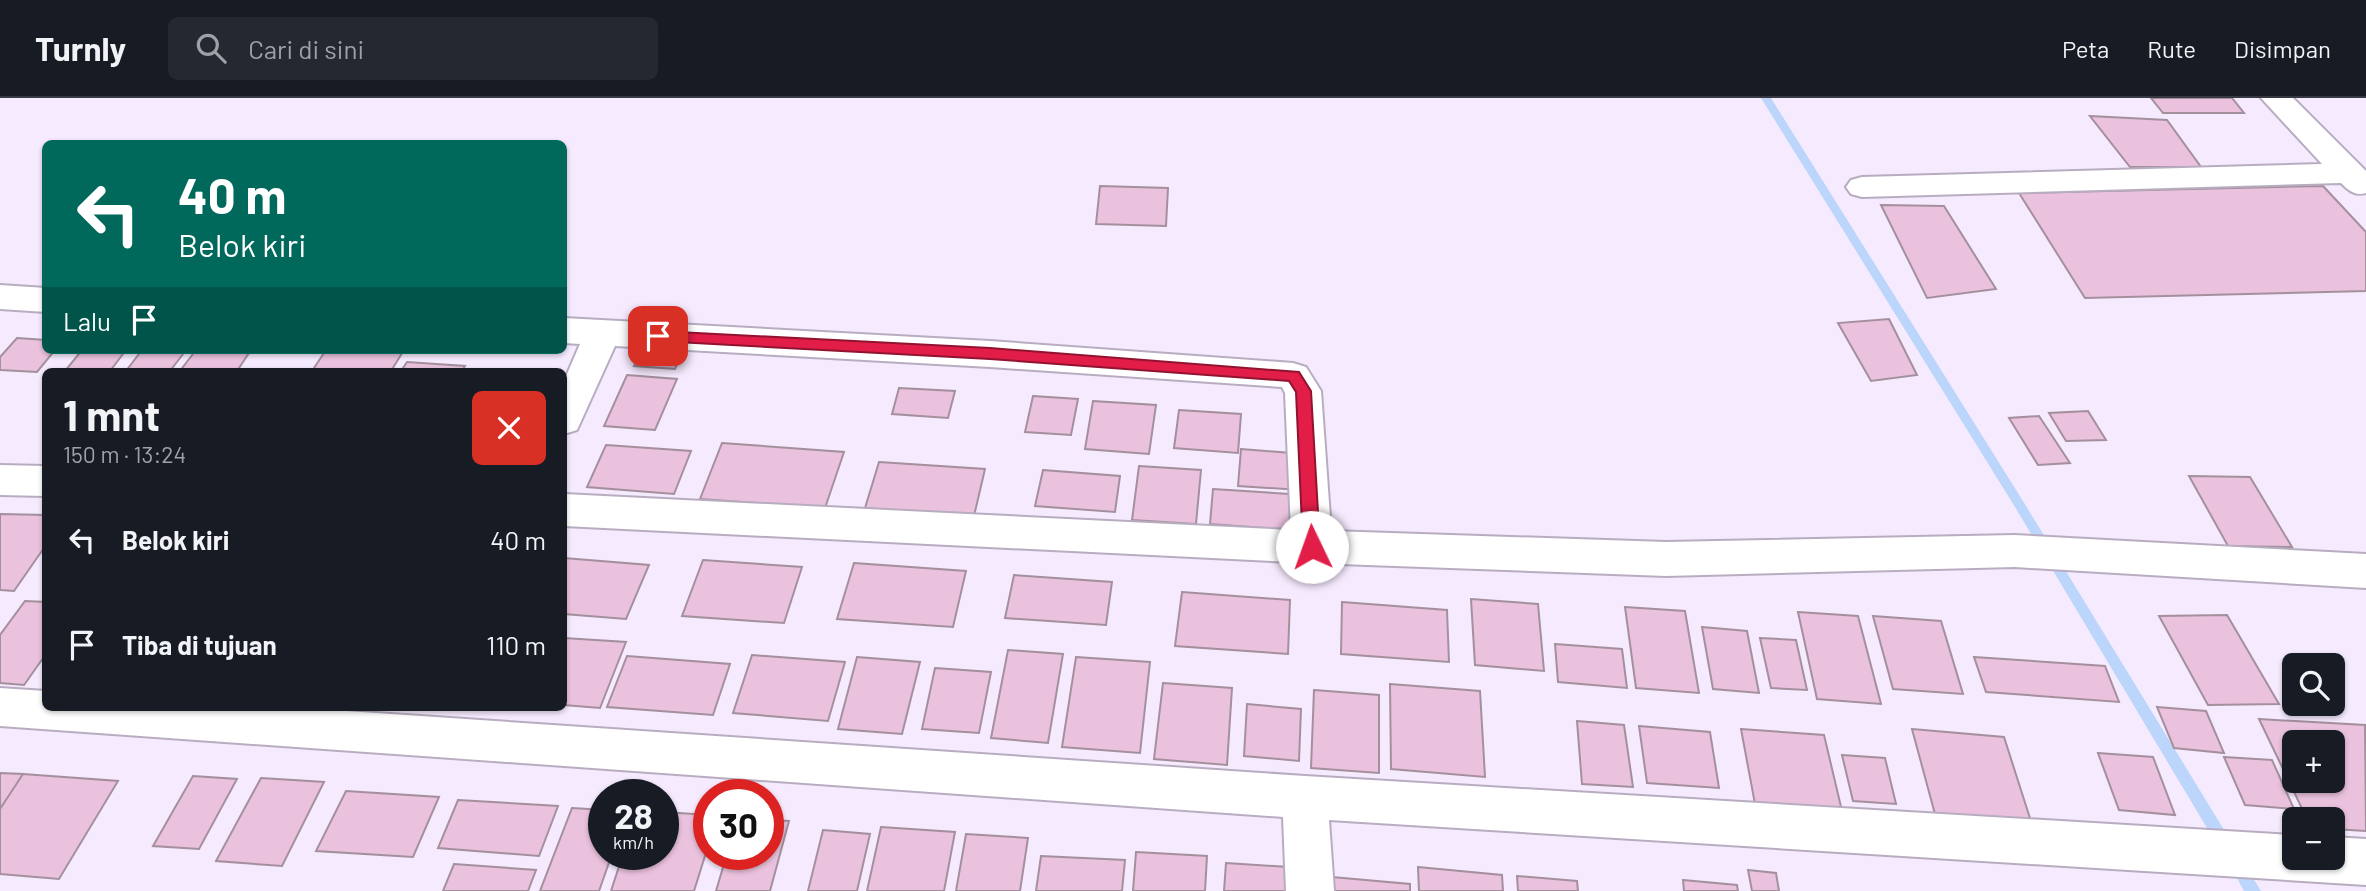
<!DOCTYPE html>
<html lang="id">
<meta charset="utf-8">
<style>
:root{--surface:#171b24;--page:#242831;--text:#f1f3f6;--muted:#9ea1a6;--line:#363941}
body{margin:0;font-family:Barlow,sans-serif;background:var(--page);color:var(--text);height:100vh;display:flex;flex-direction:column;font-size:26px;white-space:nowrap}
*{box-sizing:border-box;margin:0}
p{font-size:23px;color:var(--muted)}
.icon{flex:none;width:38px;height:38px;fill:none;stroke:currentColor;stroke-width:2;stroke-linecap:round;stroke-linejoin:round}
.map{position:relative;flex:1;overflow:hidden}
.drawer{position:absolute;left:42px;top:270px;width:525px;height:343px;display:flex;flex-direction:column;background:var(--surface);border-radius:10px;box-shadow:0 2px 5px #0004}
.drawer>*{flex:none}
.guide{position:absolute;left:42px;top:42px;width:525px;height:214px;border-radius:10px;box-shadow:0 2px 5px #0004;background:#00695c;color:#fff;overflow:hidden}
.fabs{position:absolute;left:2282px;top:555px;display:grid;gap:14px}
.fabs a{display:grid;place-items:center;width:63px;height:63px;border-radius:10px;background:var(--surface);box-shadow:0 2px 5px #0004;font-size:35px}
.speed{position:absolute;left:588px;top:681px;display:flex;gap:14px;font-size:35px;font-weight:700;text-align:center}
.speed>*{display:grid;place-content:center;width:91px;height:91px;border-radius:50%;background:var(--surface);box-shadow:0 2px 5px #0004;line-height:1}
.speed small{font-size:18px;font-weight:400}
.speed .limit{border:10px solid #d22;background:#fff;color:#111}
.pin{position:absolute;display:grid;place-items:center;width:60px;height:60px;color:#fff;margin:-30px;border-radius:14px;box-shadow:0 4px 10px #0006}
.me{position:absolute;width:77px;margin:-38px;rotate:357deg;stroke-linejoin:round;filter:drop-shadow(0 0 5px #0008)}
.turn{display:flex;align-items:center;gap:24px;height:147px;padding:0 21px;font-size:32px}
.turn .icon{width:91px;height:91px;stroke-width:2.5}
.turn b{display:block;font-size:49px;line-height:60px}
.then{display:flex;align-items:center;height:66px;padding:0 21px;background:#0003;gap:14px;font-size:26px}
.round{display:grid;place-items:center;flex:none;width:74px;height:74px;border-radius:10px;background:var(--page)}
.overview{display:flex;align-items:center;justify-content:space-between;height:119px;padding:0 21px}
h1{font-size:42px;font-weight:700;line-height:52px}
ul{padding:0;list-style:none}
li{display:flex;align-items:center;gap:21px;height:105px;padding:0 21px}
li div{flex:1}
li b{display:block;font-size:26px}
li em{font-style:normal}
header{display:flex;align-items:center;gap:42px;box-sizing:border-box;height:98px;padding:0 35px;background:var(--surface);border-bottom:2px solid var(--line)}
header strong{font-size:33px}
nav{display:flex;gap:38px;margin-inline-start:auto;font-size:24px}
.search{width:490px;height:63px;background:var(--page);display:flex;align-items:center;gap:18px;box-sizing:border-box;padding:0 24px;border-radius:10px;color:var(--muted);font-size:26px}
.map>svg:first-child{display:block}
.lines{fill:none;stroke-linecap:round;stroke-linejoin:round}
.stream{fill:#bcd6fb;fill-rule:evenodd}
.building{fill:#ebc2de;stroke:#a4909d;stroke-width:2;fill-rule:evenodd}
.minor-casing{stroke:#b8adc0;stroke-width:4}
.minor{fill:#fff;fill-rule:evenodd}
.route{fill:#e11d48;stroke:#92132f;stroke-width:2}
</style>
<header>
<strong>Turnly</strong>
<div class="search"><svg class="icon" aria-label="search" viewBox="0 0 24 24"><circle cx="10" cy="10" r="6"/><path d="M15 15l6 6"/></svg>Cari di sini</div>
<nav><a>Peta</a><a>Rute</a><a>Disimpan</a></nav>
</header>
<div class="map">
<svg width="2366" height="793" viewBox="0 0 2366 793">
<rect width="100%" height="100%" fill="#f6eafe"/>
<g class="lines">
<path class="stream" d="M1761 0H1771L2023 403 2229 740 2231 745 2229 750 2224 752 2219 750 2015 409Z
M2237 760 2242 762 2261 793H2244L2230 767 2232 762Z"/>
</g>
<path class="building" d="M2151 0H2232L2244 15H2163Z
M2090 18 2167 22 2201 69H2130Z
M1100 88 1168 90 1166 128 1096 126Z
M2323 88 2366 134V193L2085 200 2019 95Z
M1881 107 1944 108 1996 191 1927 200Z
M1889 221 1917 277 1871 283 1838 225Z
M17 240 46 242V252H55L37 274 0 272V259Z
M82 252H126L110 273H65Z
M142 252H186L170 273H126Z
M196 252H251L237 273H180Z
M326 252H404L391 273H312Z
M641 252 682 255 675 271 634 268Z
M407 264 465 268 462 273H401Z
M627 277 677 281 655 332 604 328Z
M899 290 955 293 948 320 892 316Z
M1033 298 1078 301 1071 337 1025 334Z
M1093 303 1156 307 1149 356 1085 351Z
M1179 312 1241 316 1238 355 1174 350Z
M2088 313 2106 342 2066 343 2049 315Z
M2039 318 2070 365 2038 367 2009 320Z
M722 345 844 354 825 410 700 401Z
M606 347 691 353 674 396 587 389Z
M1241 351 1303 356 1301 392 1238 388Z
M879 364 985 371 974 418 865 410Z
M1139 368 1201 372 1196 426 1132 422Z
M1043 372 1120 378 1115 414 1035 408Z
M2189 378 2250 379 2292 449 2228 448Z
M1213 391 1305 397 1304 433 1210 426Z
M0 416 46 417V447L14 493 0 492Z
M564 460 649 467 626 521 564 516Z
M703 462 802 469 784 525 682 518Z
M854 465 966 473 953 529 837 521Z
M1014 477 1112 484 1106 527 1005 520Z
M1182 494 1290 502 1288 556 1175 548Z
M1471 501 1538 506 1544 573 1475 567Z
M25 503 46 504V556L24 587 0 585V537Z
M1342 504 1447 512 1449 564 1341 556Z
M1625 509 1685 513 1699 595 1636 590Z
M1798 514 1858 518 1881 606 1817 601Z
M2227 517 2279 606 2208 607 2159 518Z
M1873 518 1941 523 1963 596 1893 591Z
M1702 529 1747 533 1759 595 1713 591Z
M564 540 626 544 600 610 564 607Z
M1760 540 1796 542 1807 592 1771 590Z
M1555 546 1622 551 1627 590 1558 584Z
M1008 552 1063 556 1048 645 991 640Z
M752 557 845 564 828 623 733 615Z
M627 558 730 566 713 617 607 609Z
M857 559 920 564 902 636 838 631Z
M1076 559 1150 564 1140 655 1062 649Z
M1974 559 2105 568 2119 604 1986 594Z
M935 570 991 574 979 635 922 631Z
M1163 585 1232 590 1227 667 1154 661Z
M1390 586 1480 593 1485 679 1391 671Z
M1314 592 1379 597V675L1311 670Z
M1247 606 1301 611 1299 663 1244 658Z
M2157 609 2206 613 2224 655 2174 650Z
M2259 621 2365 627 2366 733 2333 731V721H2307ZM2294 644H2333V682H2294Z
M1577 623 1624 627 1633 689 1582 686Z
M1639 628 1710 634 1719 690 1647 685Z
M1741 631 1824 637 1842 713 1755 706Z
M1912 631 2004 639 2036 739 1939 731Z
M2098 655 2153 659 2175 717 2119 712Z
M1842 657 1885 660 1896 706 1853 703Z
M2224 659 2272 662 2294 711 2245 707Z
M0 675 23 676 0 711Z
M23 676 118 683 59 781 0 776V711Z
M193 678 237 681 199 751 153 748Z
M261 680 324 684 282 768 216 763Z
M346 693 439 699 413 759 316 753Z
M458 702 558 708 539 758 438 750Z
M572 710 604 712V756H612L599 793H540Z
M663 714 709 717V745L694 793H611L623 756H663Z
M768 722 789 723 770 793H716L727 756H768Z
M881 729 955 734 944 793H867Z
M823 732 870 736 857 793H808Z
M966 736 1028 740 1020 793H956Z
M1136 754 1207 758 1205 793H1133Z
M1041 758 1125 762 1122 793H1036Z
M1226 765 1288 769 1287 793H1224Z
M454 766 536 772 528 793H443Z
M1418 769 1502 777 1503 793H1419Z
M1748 772 1776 775 1779 793H1752Z
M1517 778 1577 783 1578 793H1518Z
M1332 779 1410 786V793H1332Z
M1683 782 1737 787 1738 793H1684Z"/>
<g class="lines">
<g class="minor-casing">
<path id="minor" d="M2261 0H2293L2366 73V95C2355 98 2349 93 2341 85L1862 99 1851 96 1846 89 1851 82 1862 79 2322 66Z
M0 187 46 190V214L0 211Z
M564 220 990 243 1293 265 1306 269 1321 293 1331 433 1666 444 2015 437 2366 456V490L2015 469 1666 478 1312 465 564 428V396L1291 432 1285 295 1282 289 990 269 615 248 577 332 564 336V283L580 246 564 245Z
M0 367 46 368V398L0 397Z
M0 590 46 593V609H287L1305 678 2294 737V760H2333V739L2366 741V787L1329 722 1334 793H1286L1283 719 0 628Z"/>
</g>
<use href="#minor" class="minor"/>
</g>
<path class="route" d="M658 233 990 250 1299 274 1311 293 1320 449 1317 454H1306L1303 449 1296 294 1289 283 990 261 658 243 651 238Z"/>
</svg>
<div class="fabs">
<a><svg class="icon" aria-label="search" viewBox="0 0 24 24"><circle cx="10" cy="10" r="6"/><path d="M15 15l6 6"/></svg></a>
<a>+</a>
<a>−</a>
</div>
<div class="speed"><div>28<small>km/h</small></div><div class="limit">30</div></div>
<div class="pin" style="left:658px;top:238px;background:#d93025"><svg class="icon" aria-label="arrive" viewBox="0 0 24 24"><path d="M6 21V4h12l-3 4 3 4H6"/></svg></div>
<svg class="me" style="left:1312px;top:449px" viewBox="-20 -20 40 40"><circle r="19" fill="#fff"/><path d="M0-13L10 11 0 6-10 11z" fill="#e11d48"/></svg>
<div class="guide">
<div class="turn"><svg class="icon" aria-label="left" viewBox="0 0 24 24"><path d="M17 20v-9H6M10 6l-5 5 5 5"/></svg><div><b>40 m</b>Belok kiri</div></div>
<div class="then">Lalu<svg class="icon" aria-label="arrive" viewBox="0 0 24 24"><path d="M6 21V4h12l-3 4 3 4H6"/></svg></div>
</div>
<section class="drawer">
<div class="overview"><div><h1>1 mnt</h1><p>150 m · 13:24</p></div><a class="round" style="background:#d93025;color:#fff"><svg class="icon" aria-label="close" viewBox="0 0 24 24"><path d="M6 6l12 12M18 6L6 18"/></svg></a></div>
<ul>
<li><svg class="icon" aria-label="left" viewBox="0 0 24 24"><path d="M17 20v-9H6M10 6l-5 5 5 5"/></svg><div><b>Belok kiri</b></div><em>40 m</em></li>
<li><svg class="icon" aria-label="arrive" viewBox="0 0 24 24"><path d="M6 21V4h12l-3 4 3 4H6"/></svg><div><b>Tiba di tujuan</b></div><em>110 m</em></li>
</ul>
</section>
</div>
